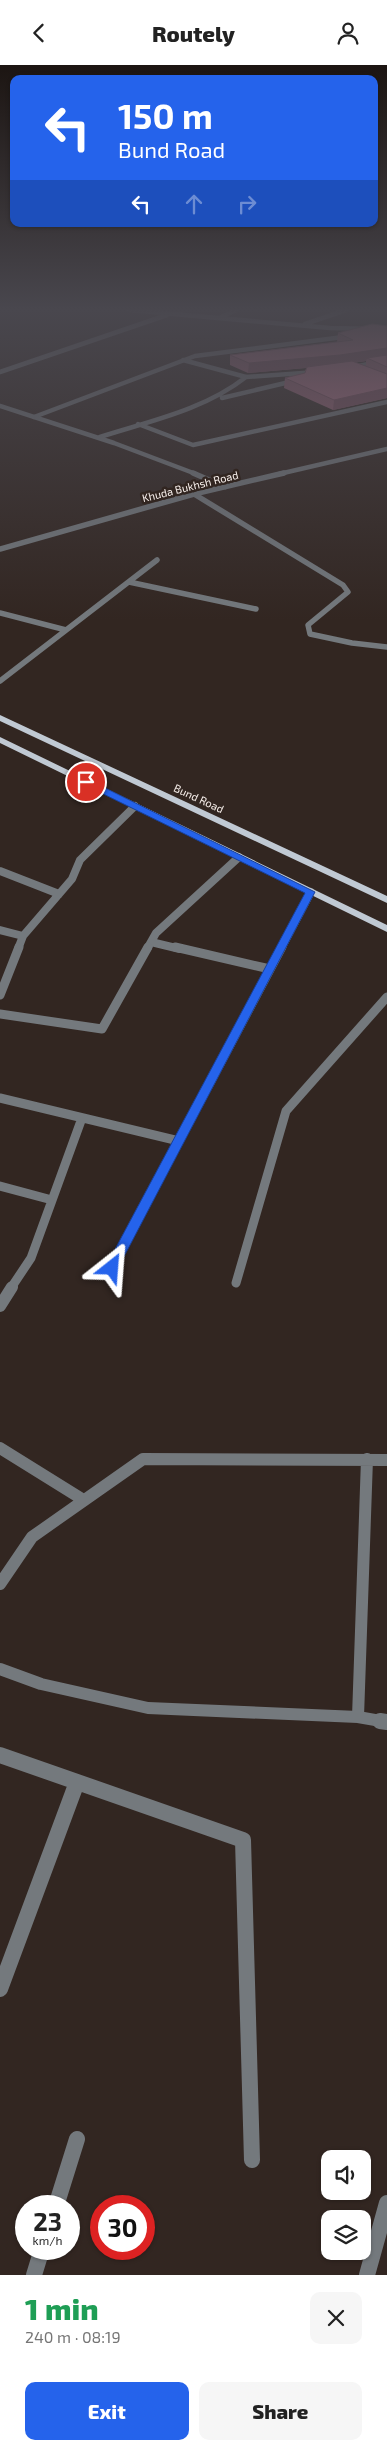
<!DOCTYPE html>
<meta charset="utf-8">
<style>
:root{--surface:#fff;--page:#f6f6f6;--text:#222;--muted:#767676;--accent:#2563eb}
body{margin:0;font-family:"Exo 2",sans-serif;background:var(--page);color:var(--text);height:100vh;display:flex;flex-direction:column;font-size:19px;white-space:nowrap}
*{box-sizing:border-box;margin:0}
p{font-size:16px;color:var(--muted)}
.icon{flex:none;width:28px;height:28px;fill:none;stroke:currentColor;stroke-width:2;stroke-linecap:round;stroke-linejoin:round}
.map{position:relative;height:2210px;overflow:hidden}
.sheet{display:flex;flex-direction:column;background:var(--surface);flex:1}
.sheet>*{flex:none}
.hud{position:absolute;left:10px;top:10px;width:368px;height:152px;border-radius:10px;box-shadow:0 1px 4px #0004;background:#2563eb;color:#fff;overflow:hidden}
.buttons{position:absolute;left:321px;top:2085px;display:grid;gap:10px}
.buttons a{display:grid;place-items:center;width:50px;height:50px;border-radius:10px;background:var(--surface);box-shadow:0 1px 4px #0004;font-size:25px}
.speed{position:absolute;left:15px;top:2130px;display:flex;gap:10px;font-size:25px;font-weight:700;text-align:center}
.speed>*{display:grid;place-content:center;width:65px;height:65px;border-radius:50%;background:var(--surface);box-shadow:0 1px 4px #0004;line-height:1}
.speed small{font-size:12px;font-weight:400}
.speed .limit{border:8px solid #d22;background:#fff;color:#111}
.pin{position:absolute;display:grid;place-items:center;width:42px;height:42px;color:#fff;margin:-21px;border:2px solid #fff;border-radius:50%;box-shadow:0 1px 5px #0007}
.me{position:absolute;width:55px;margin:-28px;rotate:28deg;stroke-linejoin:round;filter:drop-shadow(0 0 4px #0008)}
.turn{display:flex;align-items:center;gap:18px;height:105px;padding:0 25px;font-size:22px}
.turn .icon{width:65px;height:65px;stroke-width:2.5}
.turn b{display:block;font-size:35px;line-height:42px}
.lanes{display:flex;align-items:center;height:48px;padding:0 25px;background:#0003;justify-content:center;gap:25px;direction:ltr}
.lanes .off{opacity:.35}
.round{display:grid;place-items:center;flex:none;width:52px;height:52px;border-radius:10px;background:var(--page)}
.summary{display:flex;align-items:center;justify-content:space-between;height:85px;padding:0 25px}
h1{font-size:30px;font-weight:800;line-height:38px;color:#1e9e55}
.button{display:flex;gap:10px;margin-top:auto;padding:10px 25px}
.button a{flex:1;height:58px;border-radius:10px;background:var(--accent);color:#fff;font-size:20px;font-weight:800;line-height:58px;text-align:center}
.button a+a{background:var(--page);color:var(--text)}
header{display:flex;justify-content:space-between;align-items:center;height:65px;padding:0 25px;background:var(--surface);font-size:22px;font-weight:800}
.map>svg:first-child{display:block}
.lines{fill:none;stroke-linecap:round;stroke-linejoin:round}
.minor-far5{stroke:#74797d;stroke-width:4.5}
.minor-far4{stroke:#74797d;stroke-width:5.5}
.minor-far3{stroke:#74797d;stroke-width:8}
.minor-far2{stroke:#74797d;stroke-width:9}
.minor-far1{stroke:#74797d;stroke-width:12}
.minor{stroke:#74797d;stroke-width:16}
.tertiary-far1{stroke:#74797d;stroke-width:4.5}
.tertiary{stroke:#74797d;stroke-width:5.5}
.primary{fill:#c0c9d3;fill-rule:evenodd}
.wall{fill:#9f6479;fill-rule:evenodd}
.shaded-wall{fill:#825163}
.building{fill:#b9748d;stroke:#825163}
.route{fill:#2563eb;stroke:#184099}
.labels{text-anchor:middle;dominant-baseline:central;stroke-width:5;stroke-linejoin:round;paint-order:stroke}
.far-street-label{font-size:11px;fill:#f9f1ed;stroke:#322621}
</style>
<header><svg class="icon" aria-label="back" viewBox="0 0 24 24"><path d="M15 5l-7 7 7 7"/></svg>Routely<svg class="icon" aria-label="person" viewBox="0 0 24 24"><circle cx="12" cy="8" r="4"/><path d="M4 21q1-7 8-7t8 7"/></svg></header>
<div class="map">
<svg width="387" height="2210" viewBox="0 0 387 2210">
<rect width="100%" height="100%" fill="#322621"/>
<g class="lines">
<path class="minor-far5" d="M129 245 330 263 375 264 387 267
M219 253 236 245
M305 259 346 245
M183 295 246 312 317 307
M349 303 387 295
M0 307 167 250
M222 333 298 315
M34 352 195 291 351 271
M138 359 193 380 387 337
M100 372C150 356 204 345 246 312"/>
<path class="minor-far4" d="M194 429 343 520 348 527 308 560 310 569 352 578 387 582
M129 517 256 544
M0 548 66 565
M0 616 157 495"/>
<path class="minor-far3" d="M0 806 59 829
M0 865 23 871
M151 877 180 884
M18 884 23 871 72 814 80 795 135 741
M147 884 156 868 239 792
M281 884 311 827"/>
<path class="minor-far2" d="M175 882 270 904
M0 930 19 882
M0 949 102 964 148 882
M0 1033 179 1076
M0 1121 52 1135
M112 1203 282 882
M236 1218 286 1046 387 932
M11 1223 31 1193 82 1053"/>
<path class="minor-far1" d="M0 1241 12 1222
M0 1383 82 1434
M0 1519 32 1472 143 1394 387 1395
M0 1604 41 1619 148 1643 358 1652 387 1657
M358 1652 367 1394"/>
<path class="minor" d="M380 1656 387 1657
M0 1690 243 1775 252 2095
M0 1924 77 1717
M56 2141 77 2074
M34 2210 42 2184
M367 2210 387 2138"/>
<path class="tertiary-far1" d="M0 341 114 378 196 409
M279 409 387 384"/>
<path class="tertiary" d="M193 408 225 422
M0 484 194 429 284 408"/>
<path class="primary" d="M0 650 387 831V838L0 656Z
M0 672 387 860V867L0 678Z"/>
</g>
<path class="wall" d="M387 261V333L333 345 284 323 285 313 305 308 306 303 248 308 230 300V290L337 277 338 268ZM366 296V302L355 297H360Z"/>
<path class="shaded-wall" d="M387 283V292L367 293 366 296 339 300 248 308 249 298Z
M387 323V333L333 345 334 335Z"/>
<path class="building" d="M372 259 387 261V283L340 290 249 298 230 290 353 275 338 268Z
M387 290V302L367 293Z
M352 296 387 309V323L334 335 285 313 305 308 307 302Z"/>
<linearGradient id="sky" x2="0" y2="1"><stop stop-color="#1c1512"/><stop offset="0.44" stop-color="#49474e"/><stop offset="1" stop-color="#49474e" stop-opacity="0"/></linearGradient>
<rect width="387" height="555" fill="url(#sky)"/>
<path class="route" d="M83 715H89L315 827 118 1203 112 1208 105 1203 305 828 83 719Z"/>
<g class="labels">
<g class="far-street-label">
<text transform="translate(190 421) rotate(-14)">Khuda Bukhsh Road</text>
<text transform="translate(199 733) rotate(25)">Bund Road</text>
</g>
</g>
</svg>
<div class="buttons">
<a><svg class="icon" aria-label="sound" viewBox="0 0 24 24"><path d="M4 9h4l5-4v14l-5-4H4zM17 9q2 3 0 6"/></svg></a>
<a><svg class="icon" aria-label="layers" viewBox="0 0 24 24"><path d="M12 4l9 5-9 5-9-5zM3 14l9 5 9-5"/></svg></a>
</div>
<div class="speed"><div>23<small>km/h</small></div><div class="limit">30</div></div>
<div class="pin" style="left:86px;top:717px;background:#d93025"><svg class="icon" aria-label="arrive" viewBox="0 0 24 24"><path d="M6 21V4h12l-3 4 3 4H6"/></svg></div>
<svg class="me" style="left:112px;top:1203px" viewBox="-20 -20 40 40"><path d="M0-17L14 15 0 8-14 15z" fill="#2563eb" stroke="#fff" stroke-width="4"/></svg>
<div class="hud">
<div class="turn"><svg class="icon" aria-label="left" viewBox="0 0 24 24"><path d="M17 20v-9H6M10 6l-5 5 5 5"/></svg><div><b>150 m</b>Bund Road</div></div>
<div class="lanes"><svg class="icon" aria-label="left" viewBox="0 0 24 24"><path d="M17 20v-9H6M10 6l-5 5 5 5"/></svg><svg class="icon off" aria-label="ahead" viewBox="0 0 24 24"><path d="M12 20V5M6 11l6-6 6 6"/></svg><svg class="icon off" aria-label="right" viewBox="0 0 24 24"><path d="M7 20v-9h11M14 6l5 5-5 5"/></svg></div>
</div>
</div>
<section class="sheet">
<div class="summary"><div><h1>1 min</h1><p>240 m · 08:19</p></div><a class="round"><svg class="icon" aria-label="close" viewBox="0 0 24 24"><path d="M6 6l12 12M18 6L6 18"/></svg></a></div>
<div class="button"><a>Exit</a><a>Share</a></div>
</section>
